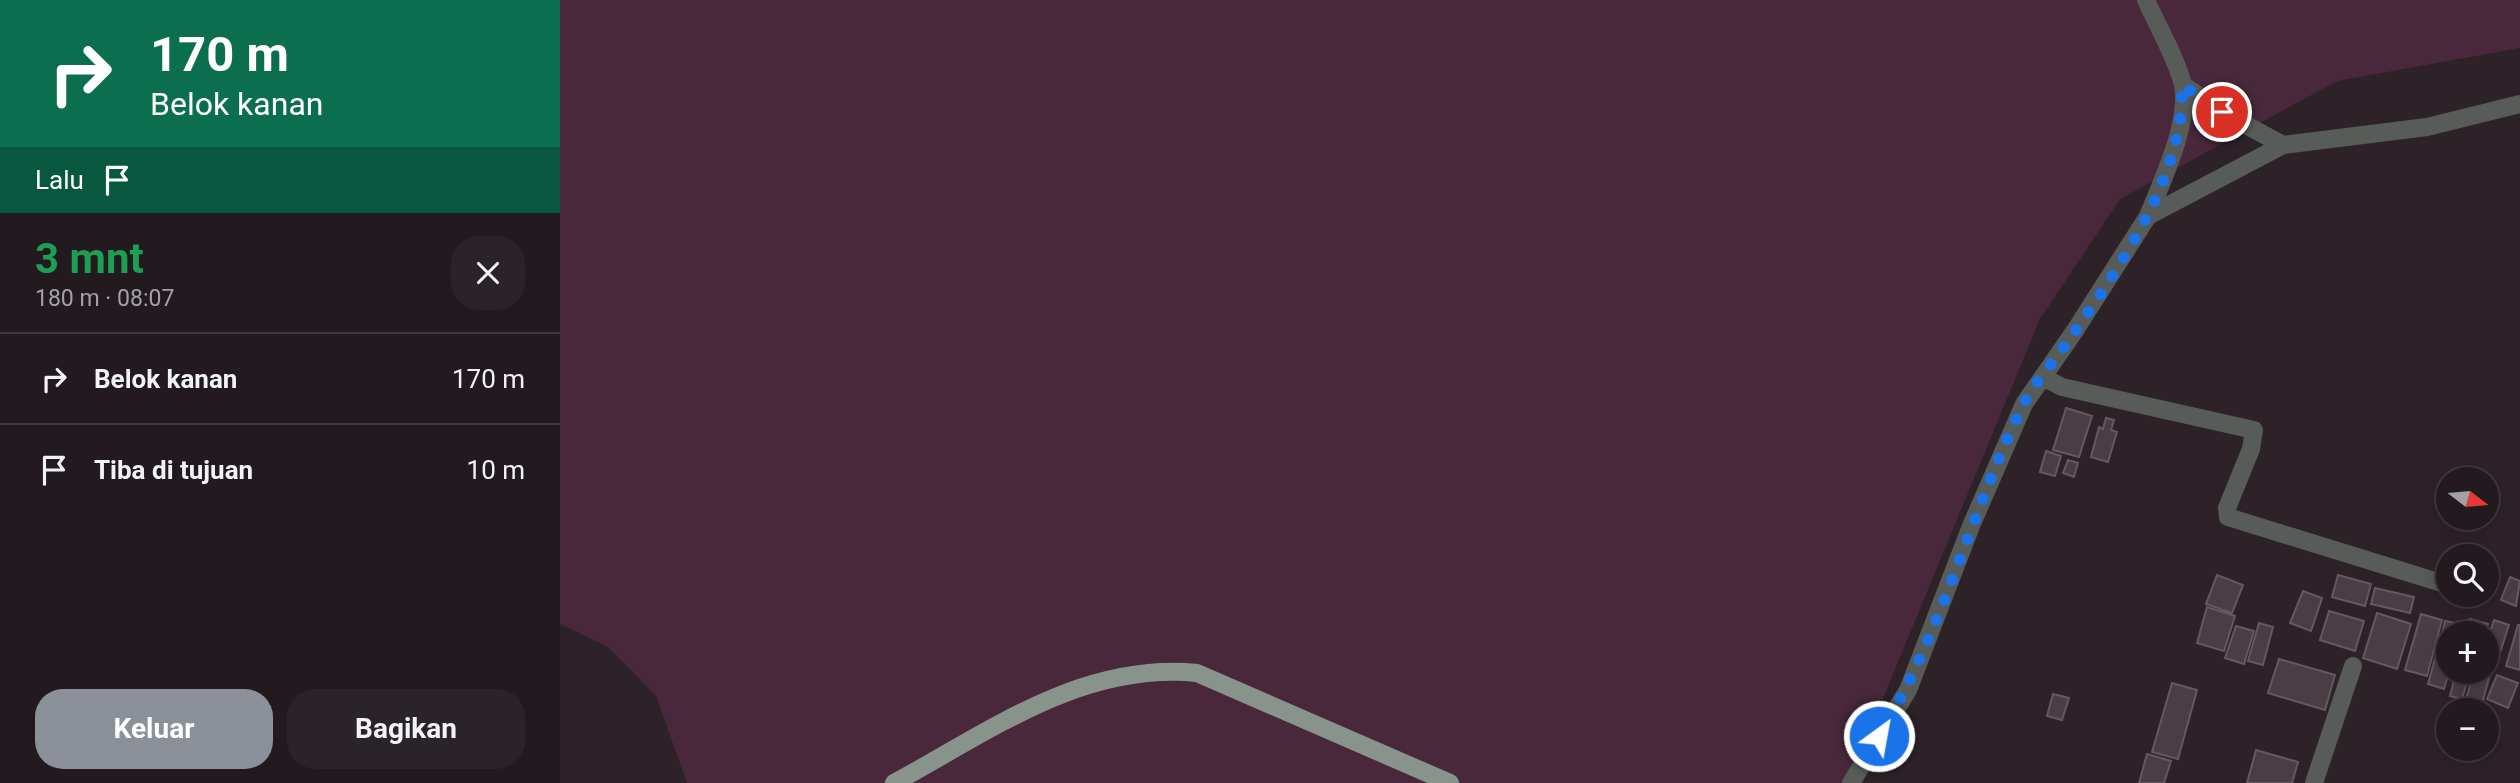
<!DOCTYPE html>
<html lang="id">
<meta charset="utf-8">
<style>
:root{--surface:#221a1e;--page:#2a2327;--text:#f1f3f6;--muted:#a2a1a4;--line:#3f383c;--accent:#8c9099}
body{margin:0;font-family:Roboto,sans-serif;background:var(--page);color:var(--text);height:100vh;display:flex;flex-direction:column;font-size:26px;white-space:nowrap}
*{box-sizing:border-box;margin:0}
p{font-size:23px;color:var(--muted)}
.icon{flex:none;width:38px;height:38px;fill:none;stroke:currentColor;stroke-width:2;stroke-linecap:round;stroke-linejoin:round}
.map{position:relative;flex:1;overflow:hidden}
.drawer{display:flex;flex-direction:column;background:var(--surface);width:560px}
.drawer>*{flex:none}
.top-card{background:#0b6e4f;color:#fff;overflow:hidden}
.needle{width:46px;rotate:106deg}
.controls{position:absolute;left:1876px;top:467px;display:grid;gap:14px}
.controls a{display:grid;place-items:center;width:63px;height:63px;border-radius:50%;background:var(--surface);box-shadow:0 4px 18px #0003,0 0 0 2px var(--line);font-size:35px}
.pin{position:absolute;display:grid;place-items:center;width:60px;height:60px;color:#fff;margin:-30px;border:4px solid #fff;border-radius:50%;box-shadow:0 2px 7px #0007}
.me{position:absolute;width:77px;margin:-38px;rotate:32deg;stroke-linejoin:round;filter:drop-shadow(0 0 5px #0008)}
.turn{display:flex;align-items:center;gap:24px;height:147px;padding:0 35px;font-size:32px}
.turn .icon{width:91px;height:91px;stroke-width:2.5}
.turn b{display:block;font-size:49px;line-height:60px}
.then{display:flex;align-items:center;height:66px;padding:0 35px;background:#0003;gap:14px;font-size:26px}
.round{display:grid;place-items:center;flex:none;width:74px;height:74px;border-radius:28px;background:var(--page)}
.head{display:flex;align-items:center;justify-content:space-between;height:119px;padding:0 35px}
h1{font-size:42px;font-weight:700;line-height:52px;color:#1e9e55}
.cta{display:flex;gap:14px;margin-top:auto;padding:14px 35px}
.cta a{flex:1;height:80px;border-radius:28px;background:var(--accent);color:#fff;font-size:28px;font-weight:700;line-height:80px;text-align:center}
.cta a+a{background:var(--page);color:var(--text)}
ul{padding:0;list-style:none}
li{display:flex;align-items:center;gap:21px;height:91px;padding:0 35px;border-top:2px solid var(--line)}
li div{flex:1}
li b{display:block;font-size:26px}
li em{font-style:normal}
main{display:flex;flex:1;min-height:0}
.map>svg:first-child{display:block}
.green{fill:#48283a}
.building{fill:#4a3e44;stroke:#65585f;stroke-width:2}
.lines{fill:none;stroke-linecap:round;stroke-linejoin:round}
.minor{stroke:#575c59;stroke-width:18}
.major{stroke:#88938b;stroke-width:18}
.route{stroke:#1a73e8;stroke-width:12;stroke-dasharray:0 21.6}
</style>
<main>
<section class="drawer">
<div class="top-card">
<div class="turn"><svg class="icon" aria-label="right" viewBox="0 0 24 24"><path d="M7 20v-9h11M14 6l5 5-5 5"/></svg><div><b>170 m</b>Belok kanan</div></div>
<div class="then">Lalu<svg class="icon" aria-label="arrive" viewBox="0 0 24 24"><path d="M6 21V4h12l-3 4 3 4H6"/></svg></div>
</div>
<div class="head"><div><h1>3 mnt</h1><p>180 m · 08:07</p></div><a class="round"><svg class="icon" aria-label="close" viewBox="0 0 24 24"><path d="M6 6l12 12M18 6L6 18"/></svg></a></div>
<ul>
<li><svg class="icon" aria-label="right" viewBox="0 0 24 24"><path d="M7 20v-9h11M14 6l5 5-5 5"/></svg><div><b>Belok kanan</b></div><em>170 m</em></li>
<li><svg class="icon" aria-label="arrive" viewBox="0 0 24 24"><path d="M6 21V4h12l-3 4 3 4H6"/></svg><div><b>Tiba di tujuan</b></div><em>10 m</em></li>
</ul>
<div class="cta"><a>Keluar</a><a>Bagikan</a></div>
</section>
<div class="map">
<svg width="1960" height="783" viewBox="0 0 1960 783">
<rect width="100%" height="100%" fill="#2d2228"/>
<path class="green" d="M0 0H1960V48L1777 81 1560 199 1480 319 1288 783H127L96 696 48 647 0 624Z"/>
<path class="building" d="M1506 408 1532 416 1519 457 1493 450Z
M1546 418 1554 420 1551 430 1557 432 1548 462 1531 457 1539 427 1543 429Z
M1486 451 1501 456 1495 476 1480 472Z
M1508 460 1518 463 1514 477 1503 473Z
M1657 575 1683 585 1672 613 1646 604Z
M1778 575 1811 584 1805 606 1772 597Z
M1950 577 1960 581 1956 606 1941 600Z
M1815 588 1854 597 1850 613 1811 604Z
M1743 591 1762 598 1751 631 1730 623Z
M1647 607 1675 616 1664 651 1637 643Z
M1769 611 1804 621 1795 651 1760 640Z
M1817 613 1851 624 1837 669 1803 658Z
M1861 614 1882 620 1867 676 1845 670Z
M1910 619 1928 624 1925 634H1906Z
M1934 620 1949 625 1937 662 1927 659V642Z
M1885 621 1900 624 1897 634H1888V649L1879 647Z
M1699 623 1713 627 1703 665 1688 661Z
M1958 625H1960V670L1946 666Z
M1676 626 1694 631 1684 664 1665 658Z
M1877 651 1888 654 1889 672 1884 689 1868 684Z
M1719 659 1775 675 1765 710 1708 693Z
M1927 666 1932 667 1922 704 1906 699 1914 672H1927Z
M1896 672H1910L1902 699 1890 696Z
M1937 675 1958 683 1948 708 1927 699Z
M1612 683 1637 690 1618 759 1592 752Z
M1493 694 1509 698 1502 720 1487 716Z
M1696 750 1738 762 1732 783H1687Z
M1587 754 1611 761 1604 783H1579Z"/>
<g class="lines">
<path class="minor" d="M1586 0C1597 25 1617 59 1623 85 1630 123 1602 181 1588 216
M1623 85 1662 112 1723 145
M1483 377 1502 387 1694 430 1691 449 1667 508 1668 517 1888 585
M1291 783 1348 690 1411 526 1464 404 1516 329 1588 216 1723 145 1867 127 1960 104
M1754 783 1793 666"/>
<path class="major" d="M334 783C430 731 522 662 637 673L890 783"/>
</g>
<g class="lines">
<path class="route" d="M1319 736C1382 634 1410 514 1462 407 1474 383 1495 360 1511 337 1560 267 1625 174 1622 85L1662 112"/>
</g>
</svg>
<div class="controls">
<a><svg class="needle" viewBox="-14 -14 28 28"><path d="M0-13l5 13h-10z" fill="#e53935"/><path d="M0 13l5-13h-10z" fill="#a2a1a4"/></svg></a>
<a><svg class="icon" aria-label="search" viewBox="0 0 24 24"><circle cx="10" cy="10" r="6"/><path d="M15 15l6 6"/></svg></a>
<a>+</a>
<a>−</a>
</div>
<div class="pin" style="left:1662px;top:112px;background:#d93025"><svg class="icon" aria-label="arrive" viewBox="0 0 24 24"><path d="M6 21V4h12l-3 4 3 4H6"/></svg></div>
<svg class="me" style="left:1319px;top:736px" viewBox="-20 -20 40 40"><circle r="17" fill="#1a73e8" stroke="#fff" stroke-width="3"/><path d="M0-11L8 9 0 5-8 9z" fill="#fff"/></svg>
</div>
</main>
